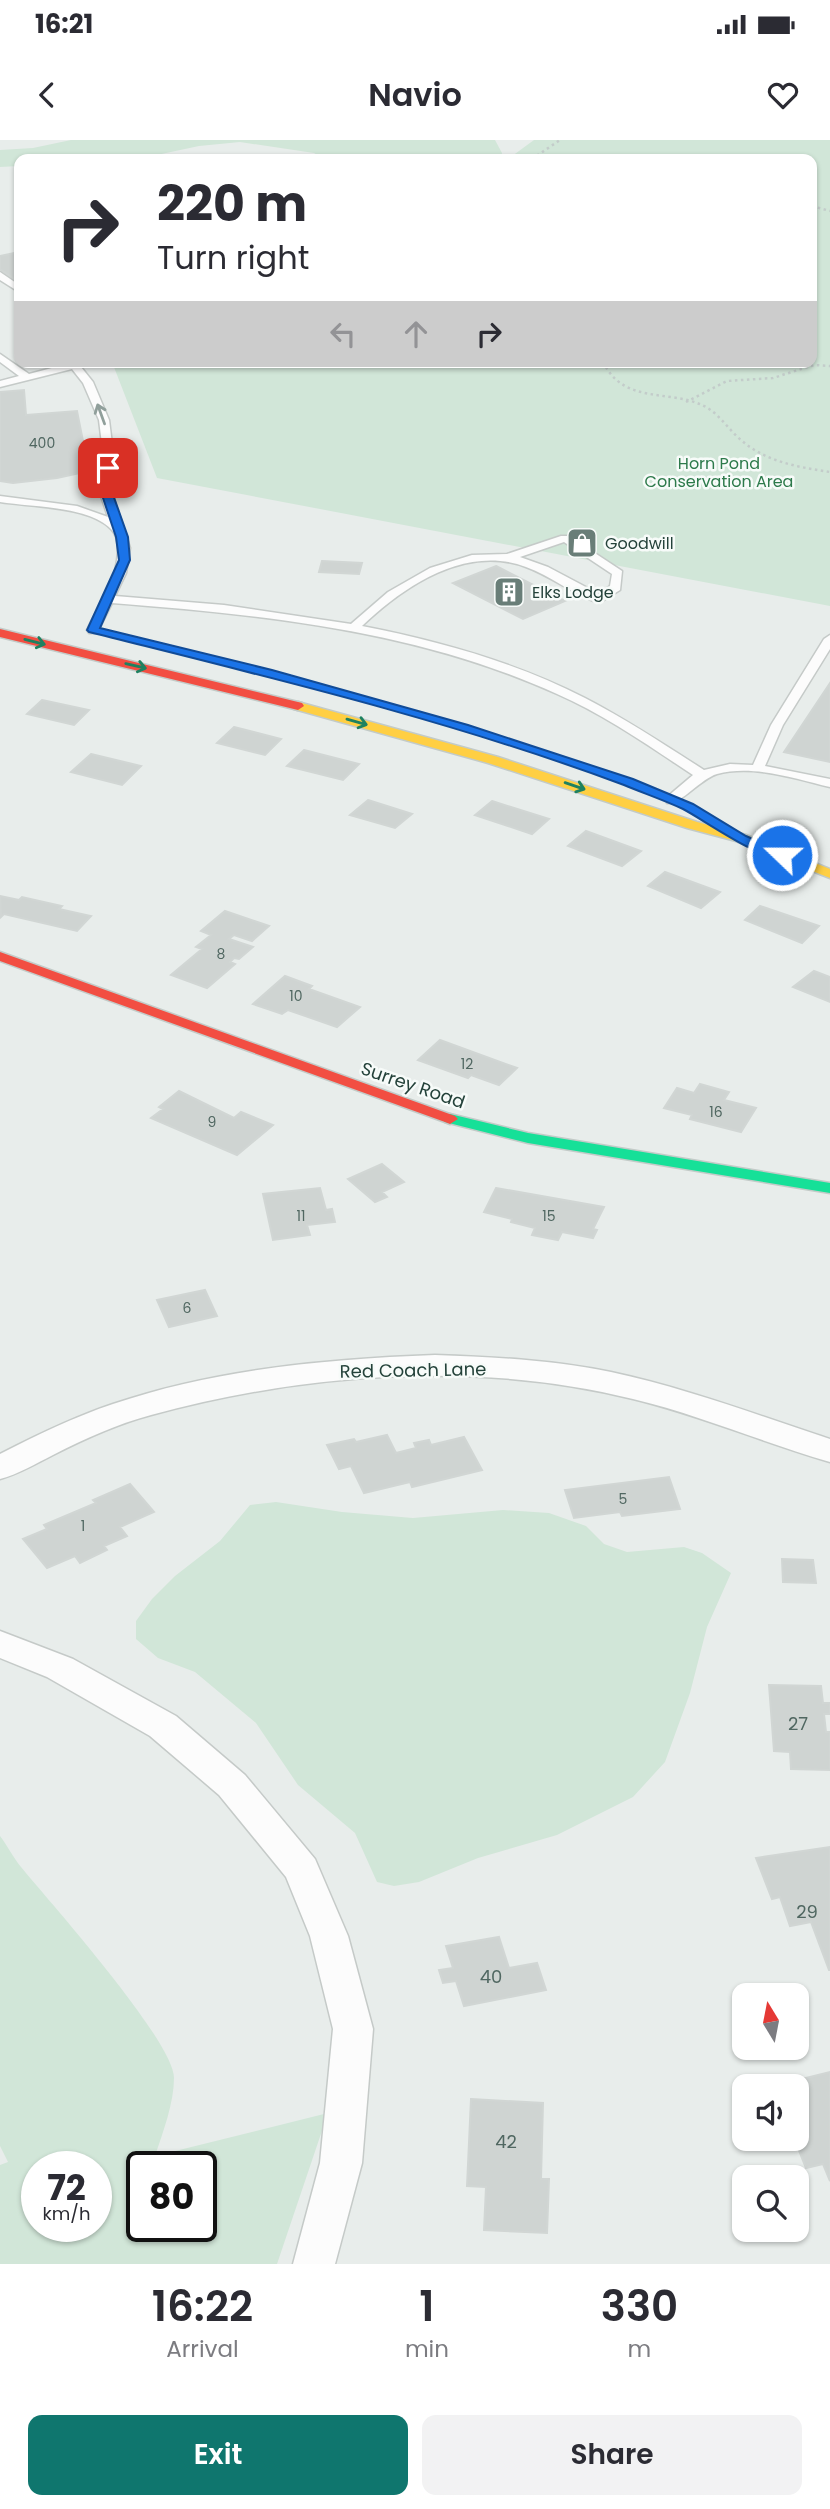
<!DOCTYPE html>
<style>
:root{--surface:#fff;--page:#f2f2f3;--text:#2b2b33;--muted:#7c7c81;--accent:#0f766e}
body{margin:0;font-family:Poppins,sans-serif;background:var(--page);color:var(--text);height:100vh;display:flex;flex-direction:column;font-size:26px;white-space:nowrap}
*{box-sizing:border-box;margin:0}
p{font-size:23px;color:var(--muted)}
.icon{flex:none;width:38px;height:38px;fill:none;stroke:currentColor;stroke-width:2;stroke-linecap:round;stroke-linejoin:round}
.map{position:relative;height:2124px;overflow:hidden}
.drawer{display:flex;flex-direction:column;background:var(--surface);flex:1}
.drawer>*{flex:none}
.top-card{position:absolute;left:14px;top:14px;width:803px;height:214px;border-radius:14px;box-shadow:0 2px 5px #0004;background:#fff;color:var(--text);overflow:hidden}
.needle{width:46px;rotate:350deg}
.controls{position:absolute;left:732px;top:1843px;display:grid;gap:14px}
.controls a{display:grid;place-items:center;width:77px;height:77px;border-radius:14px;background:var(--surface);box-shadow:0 2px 5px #0004;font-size:35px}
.speed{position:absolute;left:21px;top:2011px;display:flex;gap:14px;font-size:35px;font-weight:700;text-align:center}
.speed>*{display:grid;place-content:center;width:91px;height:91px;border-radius:50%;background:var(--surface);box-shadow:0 2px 5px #0004;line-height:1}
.speed small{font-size:18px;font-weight:400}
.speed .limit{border:4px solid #111;border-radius:10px;background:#fff;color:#111}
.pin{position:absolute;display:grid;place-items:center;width:60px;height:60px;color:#fff;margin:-30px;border-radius:14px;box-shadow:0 4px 10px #0006}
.me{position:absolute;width:77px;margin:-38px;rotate:292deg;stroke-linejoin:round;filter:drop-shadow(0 0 5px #0008)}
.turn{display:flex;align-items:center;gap:24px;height:147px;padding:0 28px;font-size:32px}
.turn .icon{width:91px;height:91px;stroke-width:2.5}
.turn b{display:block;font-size:49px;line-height:60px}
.lanes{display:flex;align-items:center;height:66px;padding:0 28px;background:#0003;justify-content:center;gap:35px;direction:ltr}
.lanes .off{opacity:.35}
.eta{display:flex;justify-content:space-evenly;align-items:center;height:119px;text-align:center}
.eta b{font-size:42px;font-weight:600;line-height:49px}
.button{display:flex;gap:14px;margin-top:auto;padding:14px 28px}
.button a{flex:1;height:80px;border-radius:14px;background:var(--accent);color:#fff;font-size:28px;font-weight:600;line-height:80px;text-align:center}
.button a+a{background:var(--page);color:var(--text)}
.status{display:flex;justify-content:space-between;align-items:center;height:49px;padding:0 35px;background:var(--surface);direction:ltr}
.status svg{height:19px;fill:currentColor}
header{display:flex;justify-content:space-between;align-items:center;height:91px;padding:0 28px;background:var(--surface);font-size:32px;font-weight:600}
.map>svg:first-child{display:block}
.green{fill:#d1e6d8;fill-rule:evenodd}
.building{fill:#cfd4d2;stroke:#d1d6d4;stroke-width:2}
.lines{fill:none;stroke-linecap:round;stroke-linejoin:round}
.lane-casing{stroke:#c5cac8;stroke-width:3}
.street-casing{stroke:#c5cac8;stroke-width:3}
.fast-casing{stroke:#c3cbc8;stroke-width:3}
.slow-casing{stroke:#c3cbc8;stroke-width:3}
.jam-casing{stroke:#c3cbc8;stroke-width:3}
.path{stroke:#c3ccca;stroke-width:2.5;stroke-dasharray:2.5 3.5;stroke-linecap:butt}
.lane{fill:#fcfcfc;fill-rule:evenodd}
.street{fill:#fcfcfc;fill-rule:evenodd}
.fast{fill:#16e098;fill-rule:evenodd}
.slow{fill:#ffcf43;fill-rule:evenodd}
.jam{fill:#f24e42;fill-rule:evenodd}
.oneway{stroke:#909f9b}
.oneway2{stroke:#1e8160}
.route{fill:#1a73e8;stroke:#114b97;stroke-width:2}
.labels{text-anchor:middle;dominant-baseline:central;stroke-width:5;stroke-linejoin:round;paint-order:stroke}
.number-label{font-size:14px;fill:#506761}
.far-park-label{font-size:16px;fill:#2d7a4b;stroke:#f7fbf9}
.far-poi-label{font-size:16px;fill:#24423a;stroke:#f7fbf9;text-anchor:start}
.street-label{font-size:18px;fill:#24423a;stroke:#f7fbf9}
.near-number-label{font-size:18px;fill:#506761}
</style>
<div class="status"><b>16:21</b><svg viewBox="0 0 49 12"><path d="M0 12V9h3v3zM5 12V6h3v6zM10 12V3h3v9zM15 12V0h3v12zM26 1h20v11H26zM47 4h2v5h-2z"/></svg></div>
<header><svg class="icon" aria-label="back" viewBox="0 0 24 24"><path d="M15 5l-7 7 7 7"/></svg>Navio<svg class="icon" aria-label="heart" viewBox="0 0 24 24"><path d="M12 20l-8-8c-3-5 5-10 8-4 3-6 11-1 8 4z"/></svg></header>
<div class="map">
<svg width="830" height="2124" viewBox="0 0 830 2124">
<rect width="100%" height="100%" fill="#e8edeb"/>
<path class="green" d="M71 0H495L502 13 501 19H324L314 13 240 2 199 6 138 19H19V26L0 27V10L33 8Z
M534 0H830V466L157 338 112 222H812V19H508Z
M276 1362 342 1372 413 1378 503 1370 549 1373 586 1386 604 1404 627 1412 684 1407 702 1413 731 1433 707 1487 690 1553 665 1622 633 1657 557 1695 478 1718 419 1742 394 1746 377 1742 355 1693 298 1645 256 1583 195 1532 158 1518 136 1499V1481L152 1459 175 1436 220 1401 250 1365Z
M0 1696C7 1705 13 1717 21 1727 49 1761 174 1901 174 1938 174 1963 163 1992 155 2016L328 1973 277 2124H0V2025L8 2022 0 2006ZM37 2026H96V2086H37ZM142 2026H201V2086H142Z"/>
<path class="building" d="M19 112V142L0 129V116Z
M24 250 26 275 77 271 89 331 57 338 13 343 0 341V252Z
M322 421 362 423 359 434 319 432Z
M496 426 565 461 523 479 453 443Z
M830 543V622L784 612Z
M42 560 89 570 74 585 27 574Z
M234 587 281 599 265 615 217 603Z
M304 610 359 624 343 640 287 626Z
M91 614 141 626 122 645 71 632Z
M368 660 412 674 395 688 350 675Z
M492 661 549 679 532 694 475 675Z
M586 691 641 711 622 726 568 706Z
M665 732 720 752 701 768 648 746Z
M0 756 19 760 22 757 62 766 59 769 91 776 77 791 4 774 1 777Z
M760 766 819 786 802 803 745 780Z
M225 771 269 786 252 801 234 795 229 799 253 807 239 819 234 818 230 822 235 824 207 848 171 835 202 809 196 807 211 795 201 791Z
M814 831 830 837V862L793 847Z
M285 836 312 846 309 849 360 867 337 887 288 870 282 874 253 864Z
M440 900 517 928 499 945 471 935 468 938 418 920Z
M700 944 729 952 724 960 756 968 741 992 690 979 692 975 664 968 677 948 694 953Z
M179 951 234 978 241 972 273 985 237 1015 151 978 163 969 159 967Z
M382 1024 404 1042 382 1052 387 1057 375 1062 348 1039Z
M320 1048 326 1070 332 1069 335 1082 307 1085 310 1095 273 1100 263 1054Z
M496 1048 604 1067 593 1089 597 1090 593 1098 562 1092 558 1100 532 1095 535 1088 511 1082 512 1079 484 1072Z
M205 1150 217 1176 169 1187 157 1160Z
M387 1295 396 1313 416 1308 414 1303 429 1300 431 1305 464 1297 482 1330 412 1347 410 1342 364 1353 351 1326 339 1329 327 1305 354 1299 356 1302Z
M669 1337 680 1369 622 1376 620 1372 574 1378 565 1350Z
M130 1344 154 1372 120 1387 127 1396 104 1406 107 1410 80 1423 75 1416 47 1428 23 1399 47 1389 44 1385 96 1363 93 1360Z
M782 1419 813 1420 816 1443 783 1442Z
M769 1545 821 1546 823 1563H830V1574H824L826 1592H830V1630L791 1629 790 1612 774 1611Z
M830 1707V1830H829L811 1782 790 1786 780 1757 772 1759 756 1718Z
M499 1797 509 1828 537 1823 546 1850 464 1866 456 1841 443 1843 439 1830 453 1828 446 1806Z
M830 1932V2041L823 2024 806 2028 794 1998H796V1980L801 1978 796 1966V1946H788L786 1943Z
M471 1959 543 1963 541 2039H549L547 2093 484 2090 486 2047 467 2046Z"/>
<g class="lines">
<g class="lane-casing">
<path id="lane" d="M0 132 19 145V152L0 140Z
M0 214 29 234 67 224 66 222H77L93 242 109 280 114 320 111 350 130 408 126 433 115 456 224 465 351 484 388 452 430 428 472 415 507 414 561 396H569L622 431 620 450 599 463C574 455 551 436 526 427 466 404 404 446 362 486 439 501 515 522 585 558 626 579 665 605 704 630L730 624 753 625 771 585 824 499 830 495V509L783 585 765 626 830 639V647C796 639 753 624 717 634 700 639 681 665 667 663V657L693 635C649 606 605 575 557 554 416 490 264 475 112 463L97 493H89L87 490C96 471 110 451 115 430 118 418 121 399 111 389 89 366 30 367 0 362V356L77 366 108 377 99 350 104 320 99 280 83 243 72 229 0 247V241L19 236 0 222ZM564 402 612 434 610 446 599 454 548 427 520 417Z"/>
</g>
<g class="street-casing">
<path id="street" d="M435 1215C494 1217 553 1220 611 1232 686 1248 757 1275 830 1299V1322C764 1303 700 1275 633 1259 476 1220 306 1233 151 1275 117 1284 84 1299 53 1315 35 1324 19 1334 0 1339V1314C37 1295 74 1277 113 1264 216 1229 327 1219 435 1215Z
M0 1491 73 1519 176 1576 245 1635 315 1719 348 1796 373 1889 362 2023 335 2124H293L320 2023 333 1889 310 1796 286 1737 219 1655 150 1596 47 1537 0 1518Z"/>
</g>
<g class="fast-casing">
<path id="fast" d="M450 974 528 993 830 1043V1053L528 1003 445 982 442 979Z"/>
</g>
<g class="slow-casing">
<path id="slow" d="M298 562 498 617 697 682 746 695 830 729V738L736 701 687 688 488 623 294 569 292 566Z"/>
</g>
<g class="jam-casing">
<path id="jam" d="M0 489 302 563 304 566 298 570 0 497Z
M0 812 455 976 458 979 450 984 445 982 0 821Z"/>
</g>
<path class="path" d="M532 19 560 0
M812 66 830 71
M603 222C625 266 670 248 706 267 720 275 729 290 741 300 766 322 798 327 830 332
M686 262 727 241 773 238 814 225 830 226"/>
<use href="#lane" class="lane"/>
<use href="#street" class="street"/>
<use href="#fast" class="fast"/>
<use href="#slow" class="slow"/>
<use href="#jam" class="jam"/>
</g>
<defs><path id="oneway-shaft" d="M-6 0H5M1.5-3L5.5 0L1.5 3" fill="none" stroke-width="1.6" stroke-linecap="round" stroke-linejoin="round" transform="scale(1.75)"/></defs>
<use class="oneway" href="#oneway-shaft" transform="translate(101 274) rotate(-110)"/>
<g class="oneway2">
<use href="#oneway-shaft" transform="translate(35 502) rotate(14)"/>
<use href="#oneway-shaft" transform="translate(136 526) rotate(13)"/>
<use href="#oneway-shaft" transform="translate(357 582) rotate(16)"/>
<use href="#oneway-shaft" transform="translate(575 646) rotate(19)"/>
</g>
<path class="route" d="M108 325 113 328 111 349 128 397 130 420 100 488 272 530 468 585 633 639 693 664 746 696 789 715 787 718C763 723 706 681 683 669 664 660 643 653 624 645 450 580 268 537 89 492L87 490 119 420 116 397 100 349 102 328Z"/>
<defs>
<g id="shop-square" transform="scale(1.575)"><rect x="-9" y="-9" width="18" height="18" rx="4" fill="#697e78" stroke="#f7fbf9"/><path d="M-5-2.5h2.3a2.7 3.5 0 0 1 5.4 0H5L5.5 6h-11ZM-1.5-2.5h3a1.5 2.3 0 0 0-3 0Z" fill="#fff"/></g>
<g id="building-square" transform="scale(1.575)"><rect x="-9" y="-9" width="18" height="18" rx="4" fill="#697e78" stroke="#f7fbf9"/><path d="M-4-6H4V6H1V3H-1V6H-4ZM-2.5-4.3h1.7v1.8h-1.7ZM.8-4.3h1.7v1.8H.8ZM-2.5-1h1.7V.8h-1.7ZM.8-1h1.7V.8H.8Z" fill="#fff"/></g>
</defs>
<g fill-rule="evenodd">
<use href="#shop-square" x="582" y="403"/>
<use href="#building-square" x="509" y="452"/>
</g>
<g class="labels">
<g class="number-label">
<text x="42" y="303">400</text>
<text x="221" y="814">8</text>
<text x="296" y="856">10</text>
<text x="467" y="924">12</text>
<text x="716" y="972">16</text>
<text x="212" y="982">9</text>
<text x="301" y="1076">11</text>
<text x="549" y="1076">15</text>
<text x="187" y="1168">6</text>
<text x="623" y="1359">5</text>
<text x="83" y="1386">1</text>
</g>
<g class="far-park-label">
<text x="719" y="323">Horn Pond<tspan x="719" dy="18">Conservation Area</tspan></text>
</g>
<g class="far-poi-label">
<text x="605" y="403">Goodwill</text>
<text x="532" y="452">Elks Lodge</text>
</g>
<g class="street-label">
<text transform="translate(413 945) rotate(19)">Surrey Road</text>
<text transform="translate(413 1230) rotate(-1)">Red Coach Lane</text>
</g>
<g class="near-number-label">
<text x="798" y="1583">27</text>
<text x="807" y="1771">29</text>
<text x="491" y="1836">40</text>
<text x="506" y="2001">42</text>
</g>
</g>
</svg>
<div class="controls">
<a><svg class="needle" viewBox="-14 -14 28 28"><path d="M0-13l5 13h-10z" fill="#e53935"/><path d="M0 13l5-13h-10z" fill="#7c7c81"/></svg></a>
<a><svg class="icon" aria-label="sound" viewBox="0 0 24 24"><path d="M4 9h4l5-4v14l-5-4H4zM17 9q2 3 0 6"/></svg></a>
<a><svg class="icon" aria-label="search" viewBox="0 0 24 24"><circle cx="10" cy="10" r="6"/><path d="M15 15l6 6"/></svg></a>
</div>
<div class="speed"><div>72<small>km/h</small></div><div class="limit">80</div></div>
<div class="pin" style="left:108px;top:328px;background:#d93025"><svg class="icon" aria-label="arrive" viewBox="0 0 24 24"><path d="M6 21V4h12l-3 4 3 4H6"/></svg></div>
<svg class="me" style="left:782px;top:715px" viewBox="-20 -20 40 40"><circle r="17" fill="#1a73e8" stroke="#fff" stroke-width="3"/><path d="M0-11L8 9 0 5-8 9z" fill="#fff"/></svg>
<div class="top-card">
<div class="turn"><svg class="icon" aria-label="right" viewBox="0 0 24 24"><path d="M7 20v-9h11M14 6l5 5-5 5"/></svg><div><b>220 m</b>Turn right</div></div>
<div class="lanes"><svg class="icon off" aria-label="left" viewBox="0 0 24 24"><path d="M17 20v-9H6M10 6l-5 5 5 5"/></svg><svg class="icon off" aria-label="ahead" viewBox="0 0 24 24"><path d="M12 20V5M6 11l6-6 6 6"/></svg><svg class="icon" aria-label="right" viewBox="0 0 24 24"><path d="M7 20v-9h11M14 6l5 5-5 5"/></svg></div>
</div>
</div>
<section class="drawer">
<div class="eta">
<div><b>16:22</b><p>Arrival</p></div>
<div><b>1</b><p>min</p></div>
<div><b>330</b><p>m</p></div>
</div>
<div class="button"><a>Exit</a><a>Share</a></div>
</section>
